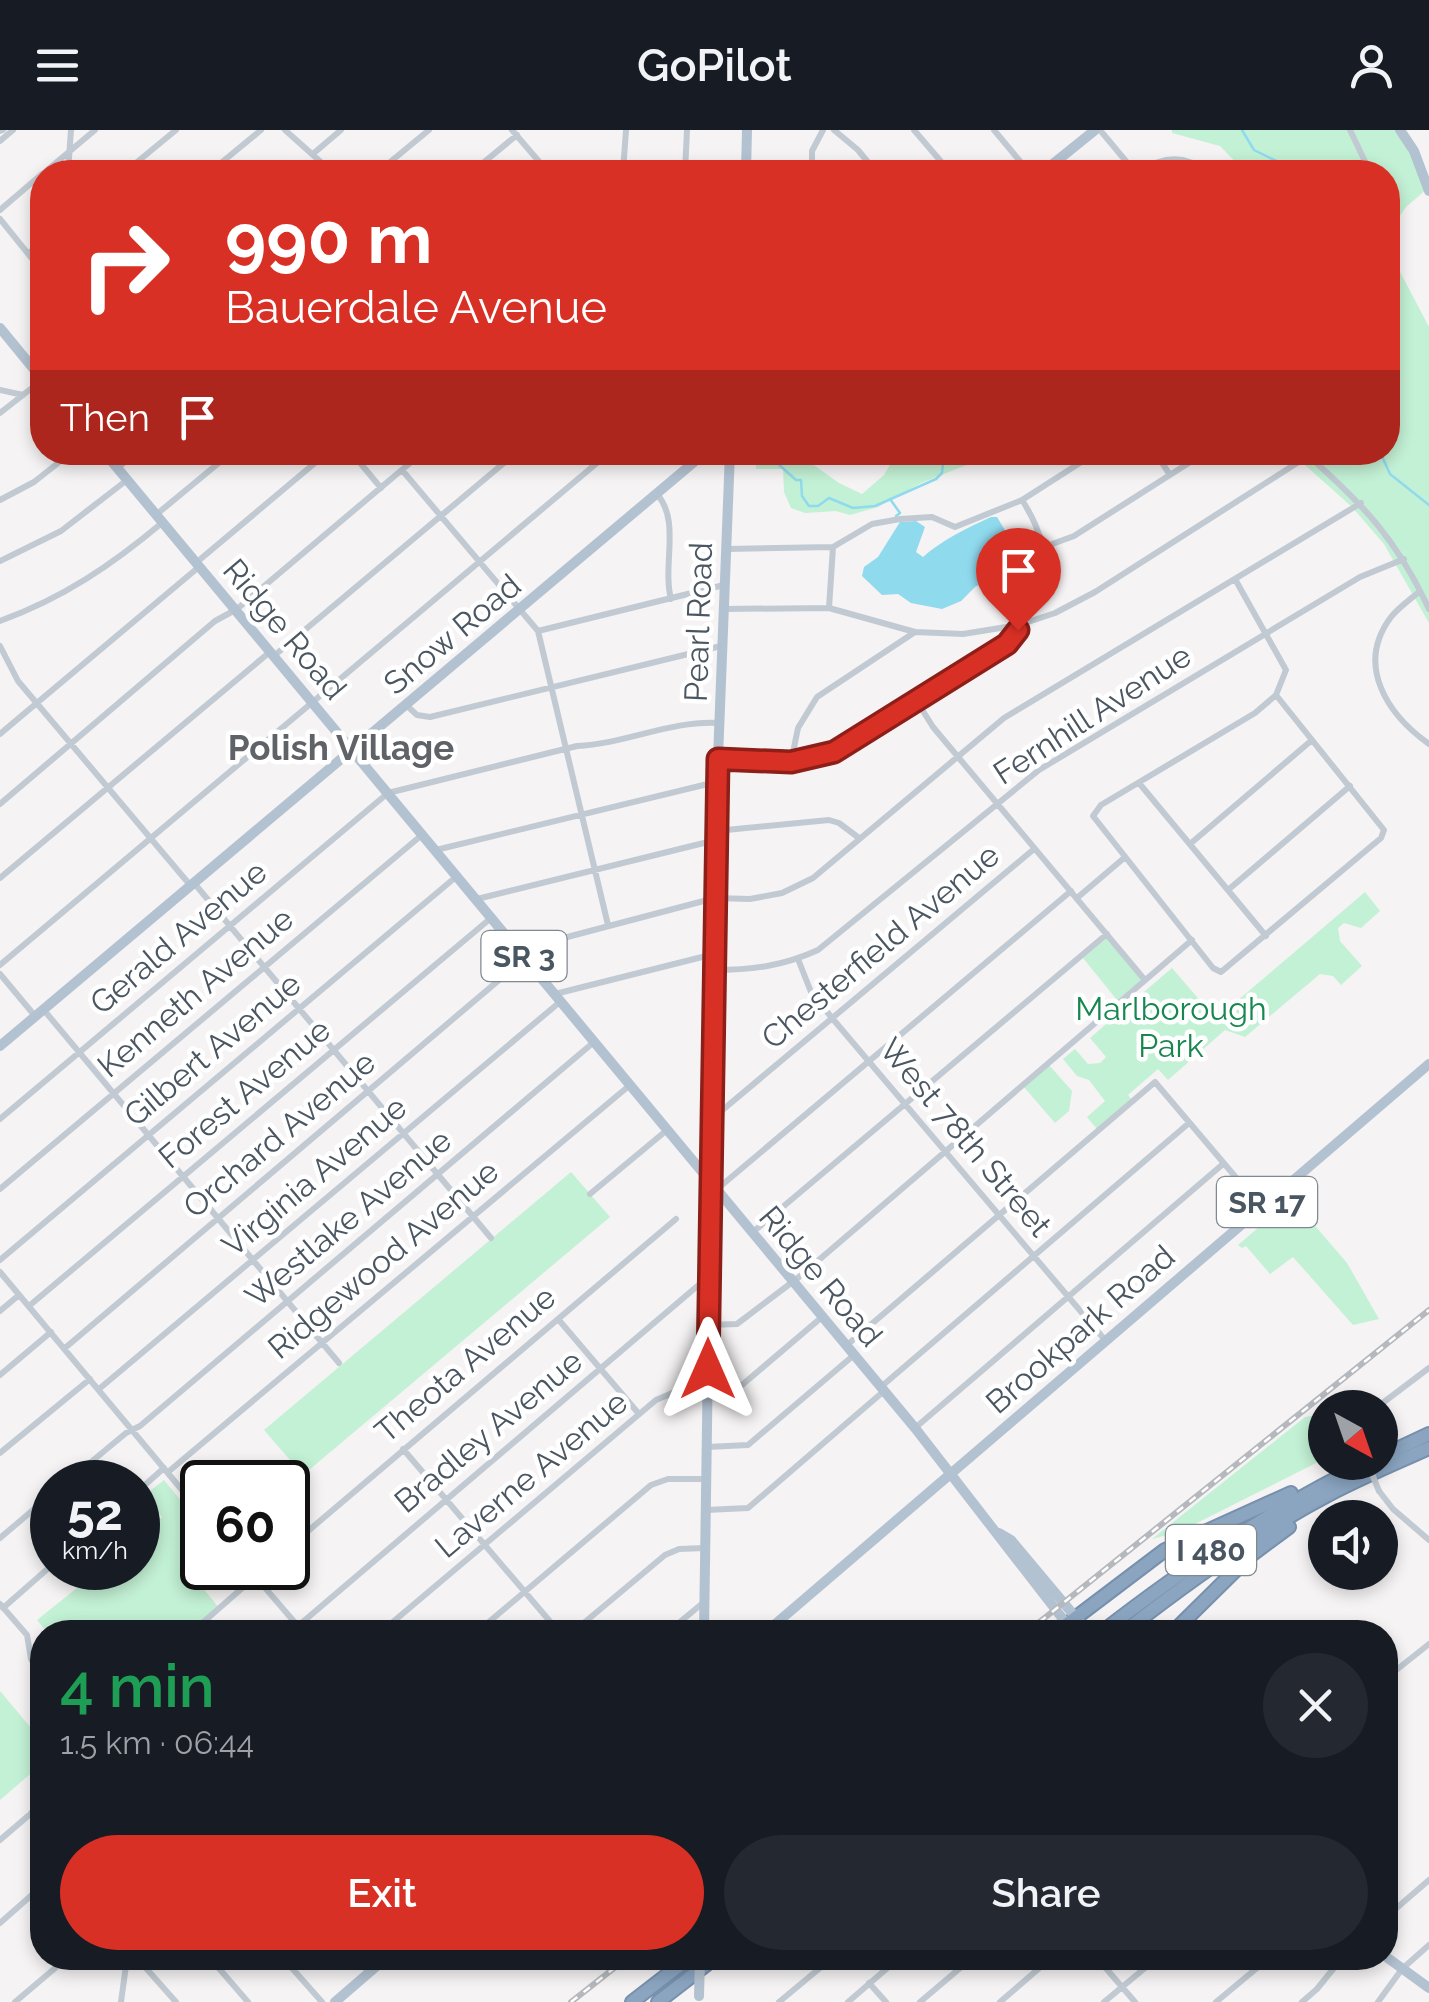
<!DOCTYPE html>
<meta charset="utf-8">
<style>
:root{--surface:#171b24;--page:#242831;--text:#f1f3f6;--muted:#9ea1a6;--accent:#d93025}
body{margin:0;font-family:Raleway,sans-serif;background:var(--page);color:var(--text);height:100vh;display:flex;flex-direction:column;font-size:38px;white-space:nowrap}
*{box-sizing:border-box;margin:0}
p{font-size:32px;color:var(--muted)}
.icon{flex:none;width:55px;height:55px;fill:none;stroke:currentColor;stroke-width:2;stroke-linecap:round;stroke-linejoin:round}
.map{position:relative;flex:1;overflow:hidden}
.panel{position:absolute;left:30px;top:1490px;width:1368px;height:350px;display:flex;flex-direction:column;background:var(--surface);border-radius:40px;box-shadow:0 5px 15px #0003}
.panel>*{flex:none}
.guide{position:absolute;left:30px;top:30px;width:1370px;height:305px;border-radius:40px;box-shadow:0 5px 15px #0003;background:#d93025;color:#fff;overflow:hidden}
.needle{width:65px;rotate:140deg}
.tools{position:absolute;left:1308px;top:1260px;display:grid;gap:20px}
.tools a{display:grid;place-items:center;width:90px;height:90px;border-radius:50%;background:var(--surface);box-shadow:0 5px 15px #0003;font-size:50px}
.speed{position:absolute;left:30px;top:1330px;display:flex;gap:20px;font-size:50px;font-weight:700;text-align:center}
.speed>*{display:grid;place-content:center;width:130px;height:130px;border-radius:50%;background:var(--surface);box-shadow:0 5px 15px #0003;line-height:1}
.speed small{font-size:25px;font-weight:400}
.speed .limit{border:5px solid #111;border-radius:15px;background:#fff;color:#111}
.pin{position:absolute;display:grid;place-items:center;width:85px;height:85px;color:#fff;margin:-102px -42px;border-radius:50% 50% 50% 0;rotate:-45deg;box-shadow:0 0 10px #0007}
.pin .icon{rotate:45deg}
.me{position:absolute;width:110px;margin:-55px;rotate:0deg;stroke-linejoin:round;filter:drop-shadow(0 0 8px #0008)}
.turn{display:flex;align-items:center;gap:35px;height:210px;padding:0 30px;font-size:45px}
.turn .icon{width:130px;height:130px;stroke-width:2.5}
.turn b{display:block;font-size:70px;line-height:85px}
.then{display:flex;align-items:center;height:95px;padding:0 30px;background:#0003;gap:20px;font-size:38px}
.round{display:grid;place-items:center;flex:none;width:105px;height:105px;border-radius:52px;background:var(--page)}
.overview{display:flex;align-items:center;justify-content:space-between;height:170px;padding:0 30px}
h1{font-size:60px;font-weight:600;line-height:75px;color:#1e9e55}
.cta{display:flex;gap:20px;margin-top:auto;padding:20px 30px}
.cta a{flex:1;height:115px;border-radius:60px;background:var(--accent);color:#fff;font-size:40px;font-weight:600;line-height:115px;text-align:center}
.cta a+a{background:var(--page);color:var(--text)}
header{display:flex;justify-content:space-between;align-items:center;height:130px;padding:0 30px;background:var(--surface);font-size:45px;font-weight:600}
.map>svg:first-child{display:block}
.green{fill:#c3f1d5}
.water{fill:#90daee}
.lines{fill:none;stroke-linecap:round;stroke-linejoin:round}
.stream{stroke:#90daee;stroke-width:2.5}
.highway-casing{stroke:#7690ad;stroke-width:16}
.minor{stroke:#c1cad2;stroke-width:6}
.major{stroke:#b3c2d1;stroke-width:10}
.highway{stroke:#8ba5c1;stroke-width:12}
.rail-casing{stroke:#b5b8bd;stroke-width:6}
.rail{stroke:#fff;stroke-width:2.5;stroke-dasharray:8;stroke-linecap:butt}
.minor-bridge{stroke:#c1cad2;stroke-width:6}
.major-bridge{stroke:#b3c2d1;stroke-width:10}
.route-casing{stroke:#8d1f18;stroke-width:25}
.route{stroke:#d93025;stroke-width:18}
.labels{text-anchor:middle;dominant-baseline:central;stroke-width:9;stroke-linejoin:round;paint-order:stroke}
.shield{fill:#fff;stroke:#808990;stroke-width:2.5}
.shield-label{font-size:30px;font-weight:bold;fill:#4a5661}
.street-label{font-size:32px;fill:#4a5661;stroke:#fff}
.park-label{font-size:32px;fill:#17864f;stroke:#fff}
.neighbourhood-label{font-size:35px;font-weight:bold;fill:#5f6368;stroke:#fff}
</style>
<header><svg class="icon" aria-label="menu" viewBox="0 0 24 24"><path d="M4 6h16M4 12h16M4 18h16"/></svg>GoPilot<svg class="icon" aria-label="person" viewBox="0 0 24 24"><circle cx="12" cy="8" r="4"/><path d="M4 21q1-7 8-7t8 7"/></svg></header>
<div class="map">
<svg width="1429" height="1872" viewBox="0 0 1429 1872">
<rect width="100%" height="100%" fill="#f5f3f3"/>
<path class="green" d="M1172 0H1402L1428 58 1406 77 1388 103V42H1245L1220 16 1172 3Z
M1388 119 1429 197V493L1384 414 1352 377 1305 335 1312 330 1302 323 1388 322Z
M757 323H797L839 353 862 364 884 345 897 323H997L921 353 878 377 850 385 836 381 805 383 791 378 784 362 783 339H756Z
M1365 762 1380 781 1361 798 1344 793 1338 798 1340 811 1362 836 1341 855 1333 846 1320 844 1245 907 1225 900 1168 950 1158 939 1128 965 1131 969 1097 999 1087 987 1105 971 1089 950 1077 946 1063 929 1075 919 1088 934 1100 933 1106 927 1090 908 1172 838 1216 889Z
M1107 808 1141 850 1117 870 1083 828Z
M1049 935 1072 961 1069 981 1055 993 1024 957Z
M571 1042 610 1087 303 1345 264 1300Z
M1292 1069 1347 1133 1379 1189 1353 1195 1293 1127 1270 1144 1246 1116 1242 1118 1238 1115Z
M1318 1285 1315 1308 1322 1330 1179 1402 1152 1409 1305 1287Z
M164 1350 202 1396V1434L198 1438 208 1451 202 1457 219 1478 184 1502H47L37 1490 102 1438H138V1408L162 1387 145 1365Z
M0 1561 42 1611V1634L0 1670Z"/>
<path class="water" d="M991 387H997L1006 402 1001 443 995 451 976 456 961 471 942 479 911 473 898 464 882 465 862 446 864 437 878 427 900 392 916 391 925 397 916 422 923 427C942 410 967 398 991 387Z"/>
<g class="lines">
<path class="stream" d="M1242 0 1254 20 1299 42
M764 322 767 329 776 332 796 350H801L802 366 809 376H818L829 368 853 378 875 376 936 349 942 343 944 322
M1380 322 1390 344 1429 375
M890 369 900 383 896 386"/>
<g class="highway-casing">
<path id="highway" d="M1380 1327 1429 1304
M1066 1495 1165 1420 1291 1363
M1102 1502C1187 1436 1272 1379 1369 1332
M1124 1502C1189 1451 1257 1402 1330 1364 1362 1347 1396 1333 1429 1318
M1173 1502 1250 1426 1289 1397
M632 1872 689 1828
M658 1872 715 1828"/>
</g>
<path class="minor" d="M285 0 332 42
M512 0 548 42
M834 0 858 20 876 42
M914 0 950 42
M994 0 1029 42
M1100 0 1135 42
M1350 0 1370 42
M0 1 3 0
M0 11 13 0
M314 23 341 0
M45 42 95 0
M68 42 71 0
M125 42 176 0
M210 42 261 0
M378 42 429 0
M472 42 517 5
M623 42 626 0
M685 42 687 0
M812 42V21L823 0
M1139 42C1162 26 1185 24 1207 42
M0 80 42 44
M0 89 42 141
M29 123 42 112
M0 260 23 265
M0 283 42 250
M351 322 381 358
M845 322 849 325 855 322
M1155 322 1170 345
M1304 322C1362 373 1396 408 1429 479
M118 338 136 322
M402 340 538 501 608 795
M657 364C681 392 662 434 671 469
M0 370 34 352 72 322
M157 384 232 322
M1044 417 1074 406 1206 322
M727 419 833 417 872 394 900 389 932 387 955 397 1022 370 1097 322
M0 431 61 401 127 350
M197 432 328 322
M1235 449 1286 540 1276 565 1255 583 1101 675 1093 686 1213 838 1221 842 1381 708 1384 700 1276 565
M1420 461C1411 469 1399 477 1391 487 1355 535 1387 584 1429 614
M829 478 833 417
M724 479 829 478 915 502 963 504 1019 495 1055 483 1095 462 1308 326
M0 491C63 468 112 435 163 392
M538 501 724 455
M0 516 18 551 190 755
M275 525 517 322
M916 570 933 597 1144 849
M406 575 417 585 430 587 721 516
M0 604 200 436
M718 629 791 632 834 622 1012 511C1019 501 1017 492 1022 481 1025 474 1032 468 1035 461 1052 429 1040 398 1022 370
M791 632 798 598 817 567 915 502
M1139 653 1266 806
M0 674 215 491 237 479 423 322
M716 701 829 690 839 693 859 708
M1190 714 1312 610
M436 720 716 652
M0 748 271 521
M194 753 491 1108
M1228 760 1350 656
M1077 768 1124 728
M477 769 716 710
M518 820 715 768 750 769 782 763 813 748 1004 588 1361 373
M798 829 811 862 832 888 1105 1210
M0 835 610 322
M714 840C752 840 783 836 818 820L1039 640 1360 447 1404 429
M0 844 35 886
M555 864 714 824
M43 879 339 1233
M713 988 1034 719
M0 989 388 663 577 616C625 614 671 590 719 593
M0 1059 423 704
M716 1060 1071 761
M590 1064 667 1000
M753 1102 1107 804
M0 1130 457 746
M0 1142 202 1384
M29 1176 491 788
M0 1181 19 1165
M558 1189 639 1284
M709 1195 737 1194 799 1147 1192 810
M847 1215 1155 952 1261 1077
M65 1218 525 828
M0 1245 51 1202
M882 1256 1189 993
M99 1259 561 871
M1376 1278 1429 1238
M915 1298 1223 1034
M707 1317 748 1315 854 1225
M403 1319 559 1502
M0 1323 90 1249
M168 1342 630 955
M67 1352 126 1303 140 1296 594 912
M138 1361 164 1338
M1379 1361 1393 1379 1429 1410
M706 1380 748 1378 884 1261
M0 1408 52 1364
M288 1418 676 1089
M248 1438 303 1502
M0 1474 27 1505 31 1529 42 1546
M3 1478 52 1435
M298 1496 708 1147
M192 1502 265 1438
M381 1502 656 1270 684 1258 742 1255 822 1187
M477 1502 651 1355 668 1349H706
M573 1502 665 1425 679 1419 705 1418
M668 1502 704 1472
M1385 1549 1429 1514
M31 1683 42 1696
M0 1710 42 1674
M1385 1788 1429 1750
M0 1793 42 1756
M137 1828 176 1872
M210 1828 248 1872
M283 1828 322 1872
M356 1828 369 1842
M875 1828 885 1840
M1097 1828 1135 1872
M869 1853 886 1872
M15 1872 67 1828
M121 1872 127 1828
M779 1872 832 1828
M848 1872 899 1828
M920 1872 972 1828
M1000 1872 1051 1828
M1104 1872 1157 1828
M1216 1872 1269 1828
M1302 1872 1317 1859 1342 1828
M1378 1872 1402 1839 1429 1815"/>
<path class="major" d="M1400 0 1414 21 1429 61
M746 42 747 0
M1043 42 1095 0
M0 198 42 249
M104 322 915 1298 1073 1502
M0 916 706 322
M999 1403 1011 1410 1088 1502
M704 1502 716 679 730 322
M766 1502 1429 934
M1385 1826 1429 1858
M335 1872 386 1828"/>
<use href="#highway" class="highway"/>
<g class="rail-casing">
<path id="rail" d="M1027 1502 1429 1180
M571 1872 627 1828"/>
</g>
<use href="#rail" class="rail"/>
<path class="minor-bridge" d="M1367 1332 1379 1361"/>
<path class="major-bridge" d="M699 1866 700 1828"/>
</g>
<g class="lines">
<g class="route-casing">
<path id="route" d="M708 1239 718 629 791 632 834 622 1007 514 1018 500"/>
</g>
<use href="#route" class="route"/>
</g>
<g class="labels">
<g class="shield">
<rect x="481.5" y="801" width="85" height="50" rx="8"/>
<rect x="1217" y="1047" width="100" height="50" rx="8"/>
<rect x="1166" y="1395" width="90" height="50" rx="8"/>
</g>
<g class="shield-label">
<text x="524" y="826">SR 3</text>
<text x="1267" y="1072">SR 17</text>
<text x="1211" y="1420">I 480</text>
</g>
<g class="street-label">
<text transform="translate(698 492) rotate(-88)">Pearl Road</text>
<text transform="translate(285 499) rotate(50)">Ridge Road</text>
<text transform="translate(452 504) rotate(-40)">Snow Road</text>
<text transform="translate(1092 584) rotate(-33)">Fernhill Avenue</text>
<text transform="translate(178 807) rotate(-40)">Gerald Avenue</text>
<text transform="translate(880 816) rotate(-40)">Chesterfield Avenue</text>
<text transform="translate(195 862) rotate(-40)">Kenneth Avenue</text>
<text transform="translate(212 919) rotate(-40)">Gilbert Avenue</text>
<text transform="translate(244 963) rotate(-40)">Forest Avenue</text>
<text transform="translate(279 1004) rotate(-40)">Orchard Avenue</text>
<text transform="translate(966 1007) rotate(50)">West 78th Street</text>
<text transform="translate(314 1046) rotate(-40)">Virginia Avenue</text>
<text transform="translate(348 1088) rotate(-40)">Westlake Avenue</text>
<text transform="translate(383 1129) rotate(-40)">Ridgewood Avenue</text>
<text transform="translate(821 1146) rotate(50)">Ridge Road</text>
<text transform="translate(1080 1199) rotate(-41)">Brookpark Road</text>
<text transform="translate(465 1234) rotate(-40)">Theota Avenue</text>
<text transform="translate(488 1301) rotate(-40)">Bradley Avenue</text>
<text transform="translate(531 1344) rotate(-40)">Laverne Avenue</text>
</g>
<g class="park-label">
<text x="1171" y="878">Marlborough<tspan x="1171" dy="37">Park</tspan></text>
</g>
<g class="neighbourhood-label">
<text x="341" y="617">Polish Village</text>
</g>
</g>
</svg>
<div class="tools">
<a><svg class="needle" viewBox="-14 -14 28 28"><path d="M0-13l5 13h-10z" fill="#e53935"/><path d="M0 13l5-13h-10z" fill="#9ea1a6"/></svg></a>
<a><svg class="icon" aria-label="sound" viewBox="0 0 24 24"><path d="M4 9h4l5-4v14l-5-4H4zM17 9q2 3 0 6"/></svg></a>
</div>
<div class="speed"><div>52<small>km/h</small></div><div class="limit">60</div></div>
<div class="pin" style="left:1018px;top:500px;background:#d93025"><svg class="icon" aria-label="arrive" viewBox="0 0 24 24"><path d="M6 21V4h12l-3 4 3 4H6"/></svg></div>
<svg class="me" style="left:708px;top:1239px" viewBox="-20 -20 40 40"><path d="M0-17L14 15 0 8-14 15z" fill="#d93025" stroke="#fff" stroke-width="4"/></svg>
<div class="guide">
<div class="turn"><svg class="icon" aria-label="right" viewBox="0 0 24 24"><path d="M7 20v-9h11M14 6l5 5-5 5"/></svg><div><b>990 m</b>Bauerdale Avenue</div></div>
<div class="then">Then<svg class="icon" aria-label="arrive" viewBox="0 0 24 24"><path d="M6 21V4h12l-3 4 3 4H6"/></svg></div>
</div>
<section class="panel">
<div class="overview"><div><h1>4 min</h1><p>1.5 km · 06:44</p></div><a class="round"><svg class="icon" aria-label="close" viewBox="0 0 24 24"><path d="M6 6l12 12M18 6L6 18"/></svg></a></div>
<div class="cta"><a>Exit</a><a>Share</a></div>
</section>
</div>
